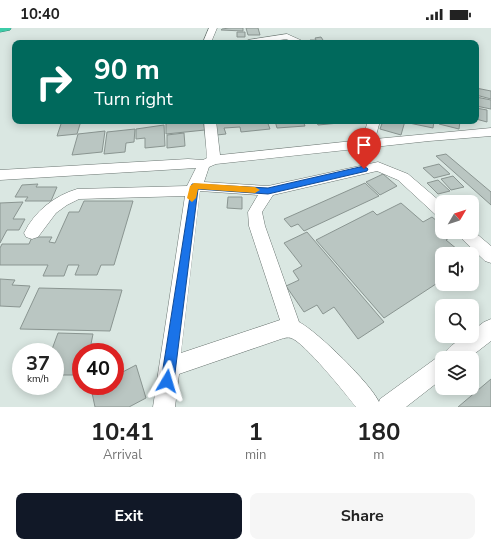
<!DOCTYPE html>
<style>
:root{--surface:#fff;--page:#f6f6f6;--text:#222;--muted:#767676;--accent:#111827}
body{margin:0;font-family:"Nunito Sans",sans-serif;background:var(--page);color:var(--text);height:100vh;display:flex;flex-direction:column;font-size:15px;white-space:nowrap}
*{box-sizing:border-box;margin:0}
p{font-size:13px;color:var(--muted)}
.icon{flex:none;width:22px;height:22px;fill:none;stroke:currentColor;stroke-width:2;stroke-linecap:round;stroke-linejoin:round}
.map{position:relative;height:379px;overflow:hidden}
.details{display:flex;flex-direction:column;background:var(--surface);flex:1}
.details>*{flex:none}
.guide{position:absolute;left:12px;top:12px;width:467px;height:84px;border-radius:8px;box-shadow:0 2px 10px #0003;background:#00695c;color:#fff;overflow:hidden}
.needle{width:26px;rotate:51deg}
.tools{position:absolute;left:435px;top:167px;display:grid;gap:8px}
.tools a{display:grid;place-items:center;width:44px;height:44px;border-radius:8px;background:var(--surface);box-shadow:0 2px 10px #0003;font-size:20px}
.speed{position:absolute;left:12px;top:315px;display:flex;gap:8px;font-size:20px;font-weight:700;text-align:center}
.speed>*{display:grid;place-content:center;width:52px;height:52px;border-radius:50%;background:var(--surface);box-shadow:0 2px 10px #0003;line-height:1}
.speed small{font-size:10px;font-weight:400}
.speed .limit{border:6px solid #d22;background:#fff;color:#111}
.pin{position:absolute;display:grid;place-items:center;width:34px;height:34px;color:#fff;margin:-41px -17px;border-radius:50% 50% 50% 0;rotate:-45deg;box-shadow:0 0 4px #0007}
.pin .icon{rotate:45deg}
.me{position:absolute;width:44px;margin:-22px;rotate:7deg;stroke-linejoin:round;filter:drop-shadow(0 0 3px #0008)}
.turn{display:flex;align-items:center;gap:14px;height:84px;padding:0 16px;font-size:18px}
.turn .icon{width:52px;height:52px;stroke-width:2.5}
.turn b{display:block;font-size:28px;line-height:34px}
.eta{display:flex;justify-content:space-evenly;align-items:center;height:68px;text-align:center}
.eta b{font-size:24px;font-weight:700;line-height:28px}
.cta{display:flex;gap:8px;margin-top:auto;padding:8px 16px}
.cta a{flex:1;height:46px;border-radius:8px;background:var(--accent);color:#fff;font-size:16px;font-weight:700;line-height:46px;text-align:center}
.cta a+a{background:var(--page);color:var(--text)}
.status{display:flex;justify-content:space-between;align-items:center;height:28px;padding:0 20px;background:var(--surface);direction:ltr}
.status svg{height:11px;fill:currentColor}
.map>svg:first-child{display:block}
.building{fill:#bac6c2;stroke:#8a9591}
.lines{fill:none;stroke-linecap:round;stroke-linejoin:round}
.minor-casing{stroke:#6b7672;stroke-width:1}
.highway-casing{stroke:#2d8c74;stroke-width:1}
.minor{fill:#fff;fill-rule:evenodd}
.highway{fill:#3ccca8;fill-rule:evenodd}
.route{fill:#1a73e8;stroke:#114b97}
.slow{fill:#f59e0b}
</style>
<div class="status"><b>10:40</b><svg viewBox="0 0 49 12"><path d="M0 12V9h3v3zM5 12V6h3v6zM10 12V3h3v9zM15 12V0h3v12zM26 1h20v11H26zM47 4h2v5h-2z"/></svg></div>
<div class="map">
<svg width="491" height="379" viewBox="0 0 491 379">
<rect width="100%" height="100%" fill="#dae7e2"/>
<path class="building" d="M229 0H243V3L221 2 222 1Z
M246 0H258L260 7H248Z
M237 4H245V9H237Z
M321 9 325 15H312L310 12H316L315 10Z
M476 60 491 63V71L476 67Z
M476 69 491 72V81L476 78Z
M476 80 487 82V94L476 91Z
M62 93H81L77 106 57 108Z
M166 93H204L205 102 166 106Z
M215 93H267L270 101 241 104 240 99 224 100 226 106 217 107Z
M275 93H303L305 98 277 100Z
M316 93H338L339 95 318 97Z
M383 93H405L401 107 380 101Z
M409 93H434L433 100 409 95Z
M439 93H460L459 101 439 96Z
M164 97 165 118 145 120V110L136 111V101Z
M135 101 134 114 126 115 125 124 104 126 107 104Z
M105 103 102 124 72 127 78 106Z
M184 105 185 118 167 120V107Z
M446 126 491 164V177L436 128Z
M439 136 450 146 434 150 423 140Z
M383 146 397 158 380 167 366 154Z
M453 148 464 159 451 162 441 151Z
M438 152 450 163 438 166 427 155Z
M365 155 379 168 304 203 298 196 291 199 284 191Z
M38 156 36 159H57L51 173H25L28 169H15L22 157Z
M228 169H242V181L227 180Z
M84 173H133L114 237H101L97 247H75L79 237H68L64 248H43L48 237H0V220L2 216H29L32 209H52L49 214 55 215 69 184H79Z
M23 174 13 191H25L19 202H7L0 215V175Z
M401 175 423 194 432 189 442 197V204H450L454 207 446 212 463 226H442V252L384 290 316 212 373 183 377 187Z
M307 204 384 294 358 311 334 279 323 286 317 277 304 284 286 258 299 252 293 243 302 238 284 215Z
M0 251 15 252 12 257 30 258 20 279 0 278Z
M39 260 122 262 110 303 20 301Z
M58 305 93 306 91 316H100L98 324H81V347H55V324H51Z
M136 337 146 370 129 379H95L91 360 94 358H115V348Z
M491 351V379H458Z"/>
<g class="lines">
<g class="minor-casing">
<path id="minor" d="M209 0H217L212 12 208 14 204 12Z
M287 6 307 15H296L286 11 262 15H244L248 12Z
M204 93H216L220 127 362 112 368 93H380L375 111 491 100V108L429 113 216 136 209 139 204 154 268 158 378 134 408 146 442 175V190L437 188 398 152 377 143 273 167 262 184 265 198 299 294C318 304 371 356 379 374L380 371 435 331 444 328C447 319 462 308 472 308V303L484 294 491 291V313L469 330H442V351L406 379H356C346 366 304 314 291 310 288 309 284 310 281 311L179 346 175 379H153L185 168 79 171 67 177 56 185 38 209 32 211 26 209 24 205C35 183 54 168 77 161L187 158 196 140 0 152V142L188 131 203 132 207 130ZM200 163 258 167 248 184 249 198 280 292 181 325Z
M472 202 491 218V235L485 233 459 208 456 204H472Z"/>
</g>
<g class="highway-casing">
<path id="highway" d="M0 0H11L10 2 0 4Z"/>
</g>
<use href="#minor" class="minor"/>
<use href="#highway" class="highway"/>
</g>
<path class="route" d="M364 138 368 141 367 143 268 166 198 161 174 353 172 357 167 359 163 357 161 353 192 156 268 160Z"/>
<path class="slow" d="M194 155 255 159 260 162 255 165 198 161 196 170 192 174 187 170 190 158Z"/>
</svg>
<div class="tools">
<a><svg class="needle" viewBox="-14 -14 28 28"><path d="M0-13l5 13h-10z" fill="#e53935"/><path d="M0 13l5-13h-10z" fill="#767676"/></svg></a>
<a><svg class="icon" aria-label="sound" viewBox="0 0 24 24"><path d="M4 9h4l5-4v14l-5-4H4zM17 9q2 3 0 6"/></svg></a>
<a><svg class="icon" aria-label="search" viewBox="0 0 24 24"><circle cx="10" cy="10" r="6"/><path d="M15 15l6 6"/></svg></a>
<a><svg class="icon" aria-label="layers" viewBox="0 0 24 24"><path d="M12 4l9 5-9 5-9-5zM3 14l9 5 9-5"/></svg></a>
</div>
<div class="speed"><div>37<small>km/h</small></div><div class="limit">40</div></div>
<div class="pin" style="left:364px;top:141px;background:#d93025"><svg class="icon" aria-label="arrive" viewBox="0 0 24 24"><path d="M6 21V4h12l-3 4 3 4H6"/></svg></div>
<svg class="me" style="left:167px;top:353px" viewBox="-20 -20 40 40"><path d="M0-17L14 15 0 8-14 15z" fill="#1a73e8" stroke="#fff" stroke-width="4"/></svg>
<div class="guide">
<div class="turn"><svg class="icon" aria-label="right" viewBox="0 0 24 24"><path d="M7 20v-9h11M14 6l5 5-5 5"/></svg><div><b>90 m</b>Turn right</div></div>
</div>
</div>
<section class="details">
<div class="eta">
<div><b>10:41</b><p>Arrival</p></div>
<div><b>1</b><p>min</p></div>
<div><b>180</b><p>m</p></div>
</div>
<div class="cta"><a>Exit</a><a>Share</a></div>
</section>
